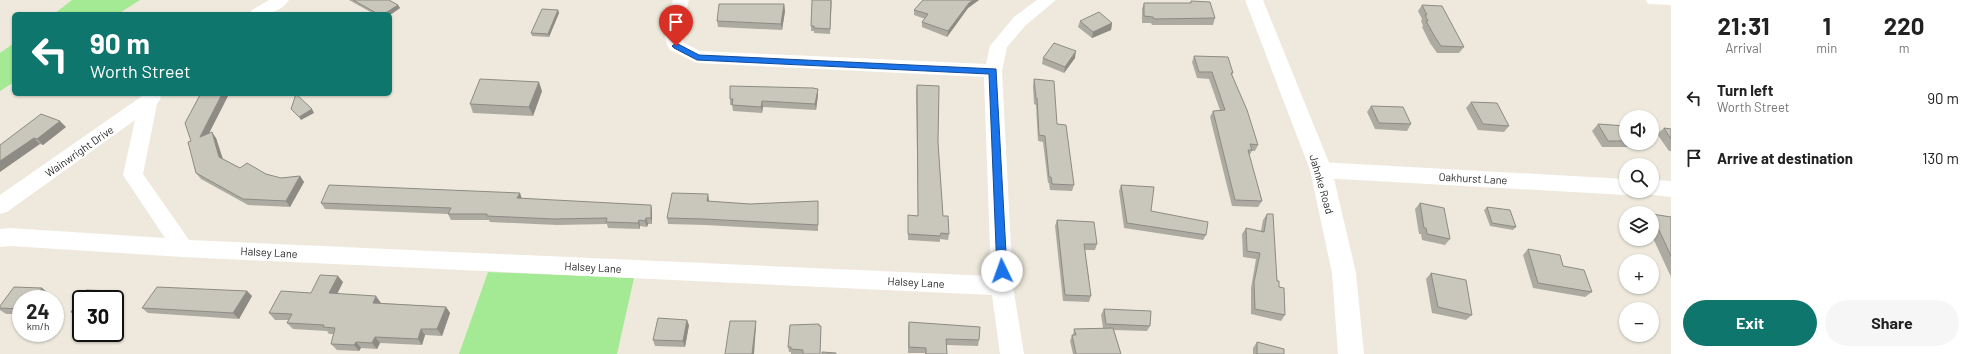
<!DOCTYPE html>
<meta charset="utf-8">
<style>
:root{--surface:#fff;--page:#f6f6f6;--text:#222;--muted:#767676;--accent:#0f766e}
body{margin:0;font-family:Barlow,sans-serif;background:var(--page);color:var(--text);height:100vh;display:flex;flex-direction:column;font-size:15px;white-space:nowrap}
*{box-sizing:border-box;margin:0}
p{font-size:13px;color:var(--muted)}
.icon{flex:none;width:22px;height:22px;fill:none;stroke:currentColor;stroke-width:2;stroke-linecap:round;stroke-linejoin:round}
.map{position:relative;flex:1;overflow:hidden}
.details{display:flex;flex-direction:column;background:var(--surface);width:300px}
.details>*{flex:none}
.guide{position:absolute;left:12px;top:12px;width:380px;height:84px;border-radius:6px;box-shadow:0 1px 3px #0004;background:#0f766e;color:#fff;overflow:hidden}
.fabs{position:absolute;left:1619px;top:110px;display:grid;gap:8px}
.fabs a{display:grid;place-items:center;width:40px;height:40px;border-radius:50%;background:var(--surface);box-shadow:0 1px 3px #0004;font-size:20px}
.speed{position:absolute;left:12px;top:290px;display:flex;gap:8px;font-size:20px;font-weight:700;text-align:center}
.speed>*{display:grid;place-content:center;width:52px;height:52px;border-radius:50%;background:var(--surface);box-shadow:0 1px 3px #0004;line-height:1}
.speed small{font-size:10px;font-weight:400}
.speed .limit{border:2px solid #111;border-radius:6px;background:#fff;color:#111}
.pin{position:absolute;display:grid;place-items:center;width:34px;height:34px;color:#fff;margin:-41px -17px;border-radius:50% 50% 50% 0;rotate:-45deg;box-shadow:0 0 4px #0007}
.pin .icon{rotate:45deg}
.me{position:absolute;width:44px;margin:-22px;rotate:357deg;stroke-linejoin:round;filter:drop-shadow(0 0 3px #0008)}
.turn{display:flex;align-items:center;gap:14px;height:84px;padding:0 12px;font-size:18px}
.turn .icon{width:52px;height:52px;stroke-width:2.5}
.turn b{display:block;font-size:28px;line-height:34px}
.eta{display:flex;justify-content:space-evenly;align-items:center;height:68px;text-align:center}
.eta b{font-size:24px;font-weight:700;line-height:28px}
.cta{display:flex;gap:8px;margin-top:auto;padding:8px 12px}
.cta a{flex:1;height:46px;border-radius:24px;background:var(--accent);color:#fff;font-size:16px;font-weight:700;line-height:46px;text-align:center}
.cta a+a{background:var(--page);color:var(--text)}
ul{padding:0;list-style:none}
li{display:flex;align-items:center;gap:12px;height:60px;padding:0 12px}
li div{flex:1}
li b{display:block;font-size:15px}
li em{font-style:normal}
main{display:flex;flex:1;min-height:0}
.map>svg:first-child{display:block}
.green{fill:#a4ea94}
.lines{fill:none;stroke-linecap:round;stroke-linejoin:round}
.street{fill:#fff;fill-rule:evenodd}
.secondary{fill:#fff;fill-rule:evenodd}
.wall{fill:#adaba1}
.shaded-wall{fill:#8d8b83}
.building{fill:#c9c7bb;stroke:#8d8b83}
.route{fill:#1a73e8;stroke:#114b97}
.labels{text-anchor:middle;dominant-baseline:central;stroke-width:4;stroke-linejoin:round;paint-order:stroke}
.street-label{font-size:11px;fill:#2b2b2b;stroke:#fff}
</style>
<main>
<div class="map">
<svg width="1671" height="354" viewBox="0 0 1671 354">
<rect width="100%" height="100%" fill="#eee9dc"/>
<path class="green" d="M72 0H140L118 14H54Z
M14 43V82L0 91V53Z
M488 272 634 278 617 354H459Z"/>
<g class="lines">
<path class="street" d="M269 0H289C280 14 264 14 250 14L252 10Z
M673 0H689L681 32 684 43 700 51 986 64 990 46 1014 17 1037 0H1056L1026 25 1007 47 1002 71 1013 286 1024 354H1000L992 295 183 257 10 246 0 247V229L10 228 165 238 123 175 135 120 7 212 0 214V195L145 94H159L161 98 157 104 143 174 189 240 991 276 984 77 697 63 670 50C659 33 667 18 673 0Z
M1646 0H1671V5L1648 4Z
M1321 162 1626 179V191H1634L1626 195 1321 178 1314 175 1311 170 1314 165Z
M1652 180 1671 181V197L1645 194 1644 191H1652Z"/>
<path class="secondary" d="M1245 0H1263L1332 170 1356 273 1364 354H1338L1332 273 1310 170Z"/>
</g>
<path class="wall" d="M349 0H389L398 5 400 8 390 15V14H374Z
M832 0 830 34 814 33V31H811V26Z
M923 0H979L968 8 947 37 922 27V22L925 19 914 15V10Z
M1191 1 1215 18 1213 25H1152L1151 23H1142V9L1144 3H1190Z
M784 4 785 11 782 30 718 27 717 21Z
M1422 5 1464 47 1459 53H1437L1430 43 1422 27 1423 26 1421 21 1422 19 1418 11Z
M558 10 559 13 549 37 532 36 531 33Z
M1080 21 1112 23 1111 30 1092 38 1078 27Z
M1194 56 1233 73 1232 75 1258 145 1255 151H1252L1249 156 1262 201 1258 207 1232 206 1210 117 1213 111 1220 110 1209 79 1197 78 1192 62Z
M1043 58H1075L1064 73 1042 64Z
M1034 79 1057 124 1074 185 1072 191 1050 190 1049 183H1048L1043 142 1038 141 1036 105 1034 104 1033 86Z
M917 85 938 142 943 216 949 234 948 240 940 239V242L908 240V215L918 216 916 91Z
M818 89V95L816 110 763 107 762 113 733 111 732 105H730V99Z
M542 91 533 116 473 113 470 104Z
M228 96 209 133 216 138 223 159 240 168 281 178 300 176 304 182 290 207 248 205 201 179 196 173 191 141Z
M1471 102 1509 126 1504 132 1478 130 1466 108Z
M1371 106 1411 124 1407 131 1375 129 1367 112Z
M1598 124 1626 126V143H1652V127L1655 141 1649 147H1602L1592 131Z
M66 127 43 145 40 144 0 145Z
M1664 128 1671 129V151H1669L1657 134Z
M1121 185 1151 211 1206 235 1203 240 1124 228 1119 191Z
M522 199 651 205 652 211V224H648L647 227 640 226V229L608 228 607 224 557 225 490 222 489 220H451L448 214 325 209 321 203Z
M709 200V201L750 204 818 201V231L705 225 668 224 667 218Z
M1420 203 1450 239 1445 245 1422 240 1421 234H1419L1415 209Z
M1487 207 1516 227 1513 230 1490 226 1484 210Z
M1267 214 1277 281 1279 287 1285 315 1281 321 1251 314V288L1256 259 1243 257 1242 234 1246 228 1261 231 1263 220Z
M1652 214 1671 217V277L1652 236Z
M1057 220 1097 244 1095 250H1085L1091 296 1089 302 1063 301 1055 226Z
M1528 249 1563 266 1592 292 1585 297 1533 288 1523 255Z
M1431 273 1472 315 1466 320 1432 313 1426 279Z
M343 282 337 294 381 303 446 307 450 313 442 336 425 335 422 345 380 343 377 349 361 348 359 351 337 350 331 344 334 334H329L327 331 293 329 287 323 289 320H275L269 313 311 293Z
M42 288 49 294 46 299H21V314H6L0 310V306Z
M86 290 114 291 120 297 115 305V299H81V318H78L71 312Z
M247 291 252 296 239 319 148 313 142 308Z
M1104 309 1150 326 1147 331 1114 330 1121 354H1073L1070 341 1072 335H1073L1074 329 1103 328 1101 315Z
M909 322 979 340 978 346 947 345V354H925V353H908V327Z
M689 325 685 347 655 346 653 340Z
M819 326 821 331 820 354H791V352H789L788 347Z
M1257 342 1284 354H1253V348Z"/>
<path class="shaded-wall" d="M973 0H979L968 8 947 37 948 31 969 3Z
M784 4 785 11 782 30 781 24Z
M398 5 400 8 390 15V14H384Z
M558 10 559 13 549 37 548 34Z
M1112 23 1111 30 1092 38 1093 32Z
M1076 51 1075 58 1064 73 1065 67Z
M539 82 542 91 533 116 529 107Z
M818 89V95L816 110 815 104Z
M222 94H227L228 96 204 143 200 137Z
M762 101 763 107 762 113 761 107Z
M312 109 314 113 301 120 299 117Z
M60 121 66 127 43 145 37 139Z
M212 132 216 138 224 163 219 157Z
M34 138 40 144 0 172V161Z
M300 176 304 182 290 207 286 201Z
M520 193 522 199 517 198Z
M708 194 709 200 708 206 707 201Z
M651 205 652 211V224L651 218Z
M646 218 648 224 647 227 645 221Z
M639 220 640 226V229L638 223Z
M338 276 343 282 334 300 329 293Z
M42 288 49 294 46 299H35Z
M114 291 120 297 115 305V299H109Z
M247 291 252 296 239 319 233 313Z
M376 296 381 303H373Z
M446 307 450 313 442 336 437 329Z
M687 320 689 325 685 347 683 341Z
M756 321V327L754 354H752Z
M421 329 425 335 422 345 418 339Z
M375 337 380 343 377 349 372 343Z
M356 342 361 348 359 351 354 345Z"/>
<path class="building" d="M353 0H389L398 5 384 14H378Z
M812 0H831L830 29 814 28V26H811Z
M923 0H973L969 3 948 31 922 22 928 14 914 10Z
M1191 1 1210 2 1215 18 1154 19 1153 17 1144 16V3H1191Z
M719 4H784L781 24 717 21Z
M1422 5 1442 6 1464 47 1441 46 1435 37 1426 21H1428L1425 15H1427Z
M542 9 558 10 548 34 531 33Z
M1099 12 1112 23 1093 32 1080 21Z
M1054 43 1076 51 1065 67 1043 58Z
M1194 56 1228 57 1233 73H1231L1247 110 1258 145 1250 144 1252 150H1248L1262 201 1235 200 1213 111 1225 110 1212 72H1199Z
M480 79 539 82 529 107 470 104Z
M1034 79 1054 81 1057 124 1066 125 1074 185 1052 184 1051 177H1049L1045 136 1039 135 1037 98H1036Z
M917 85 939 86 938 142 943 216H948L949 234 941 233 940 236 908 234V215L918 216Z
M730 86 813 88 818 89 815 104 762 101 761 107 732 105 733 99H730Z
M203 94H222L200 137 212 132 219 157 240 168 247 163 266 174 281 178 300 176 286 201 243 199 196 173 188 142 191 141 185 123 200 95H202Z
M296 94 312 109 299 117 291 109Z
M1471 102 1497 103 1509 126 1483 124Z
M1371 106 1403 107 1411 124 1379 123Z
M41 114 60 121 37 139 34 138 0 161V145Z
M1598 124 1626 126V141H1608Z
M1652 127H1655V141H1652Z
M1664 128 1671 129V139Z
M329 185 520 193 517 198 649 205H651V218H646L645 221 639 220 638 223 606 222 607 218 554 219 487 216V214H448L451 208 321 203Z
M1121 185 1154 187 1151 211 1208 222 1206 235 1127 223Z
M672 193 708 194 707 201 750 204 818 201V225L704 219 667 218Z
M1420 203 1444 208 1450 239 1427 234 1426 228H1424Z
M1487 207 1510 210 1516 227 1492 223Z
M1267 214H1273L1277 281H1279V287L1284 288 1285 315 1255 309 1254 282 1260 253 1247 251 1246 228 1264 232Z
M1652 214 1671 217V256L1652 215Z
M1057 220 1094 222 1097 244H1084L1091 296 1065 295Z
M1528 249 1560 255 1563 266 1584 270 1592 292 1538 283Z
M1431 273 1466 280 1472 315 1438 307Z
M320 275 338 276 329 293 376 296 373 303 446 307 437 329H421L418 339 375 337 372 343 356 342 354 345 331 344 335 328 323 327 324 325 287 323 292 314 269 313 281 291 311 293Z
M14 287 42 288 35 299H21V309L0 308V306Z
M157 287 247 291 233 313 142 308Z
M86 290 114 291 109 299H81V313L71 312Z
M1104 309 1151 311 1150 326 1106 324Z
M658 318 687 320 683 341 653 340Z
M730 321H756L752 354H725Z
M909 322 980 327 979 340 946 339 947 354H926V348L909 347Z
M819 324V326H821L820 354H803V350L791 349V347H788L790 325Z
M1113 328 1121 354H1076L1072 335H1076L1074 329Z
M1257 342 1284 349V354H1257Z
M822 352 836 353V354H822Z"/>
<path class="route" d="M676 43 699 55 996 69 1007 271 1005 274H998L997 271 989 74 697 60 674 48 672 46Z"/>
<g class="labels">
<g class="street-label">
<text transform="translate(79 151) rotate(-35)">Wainwright Drive</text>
<text transform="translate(1473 178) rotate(3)">Oakhurst Lane</text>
<text transform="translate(1322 184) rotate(74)">Jahnke Road</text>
<text transform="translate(269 252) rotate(3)">Halsey Lane</text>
<text transform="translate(593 267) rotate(3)">Halsey Lane</text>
<text transform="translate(916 282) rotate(3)">Halsey Lane</text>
</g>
</g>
</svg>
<div class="fabs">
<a><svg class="icon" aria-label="sound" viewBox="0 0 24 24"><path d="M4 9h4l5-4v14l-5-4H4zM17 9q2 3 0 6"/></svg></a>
<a><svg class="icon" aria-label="search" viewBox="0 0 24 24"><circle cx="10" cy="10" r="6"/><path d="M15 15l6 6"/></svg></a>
<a><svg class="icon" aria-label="layers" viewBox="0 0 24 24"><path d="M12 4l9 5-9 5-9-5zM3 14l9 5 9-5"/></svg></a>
<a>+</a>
<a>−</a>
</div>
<div class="speed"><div>24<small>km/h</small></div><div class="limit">30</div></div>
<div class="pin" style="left:676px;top:46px;background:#d93025"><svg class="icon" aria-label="arrive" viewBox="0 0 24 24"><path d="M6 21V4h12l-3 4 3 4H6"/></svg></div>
<svg class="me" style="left:1002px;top:271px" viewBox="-20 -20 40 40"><circle r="19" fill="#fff"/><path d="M0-13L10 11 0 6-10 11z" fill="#1a73e8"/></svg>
<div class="guide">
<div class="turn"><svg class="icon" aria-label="left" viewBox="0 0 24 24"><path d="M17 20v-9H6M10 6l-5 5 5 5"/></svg><div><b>90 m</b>Worth Street</div></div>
</div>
</div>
<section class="details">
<div class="eta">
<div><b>21:31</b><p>Arrival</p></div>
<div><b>1</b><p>min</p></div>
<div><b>220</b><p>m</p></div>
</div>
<ul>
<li><svg class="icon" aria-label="left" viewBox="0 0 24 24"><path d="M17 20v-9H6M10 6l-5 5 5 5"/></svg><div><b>Turn left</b><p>Worth Street</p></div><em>90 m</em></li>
<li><svg class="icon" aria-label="arrive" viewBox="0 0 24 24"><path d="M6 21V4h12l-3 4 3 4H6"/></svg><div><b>Arrive at destination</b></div><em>130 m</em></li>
</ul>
<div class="cta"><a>Exit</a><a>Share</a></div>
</section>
</main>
